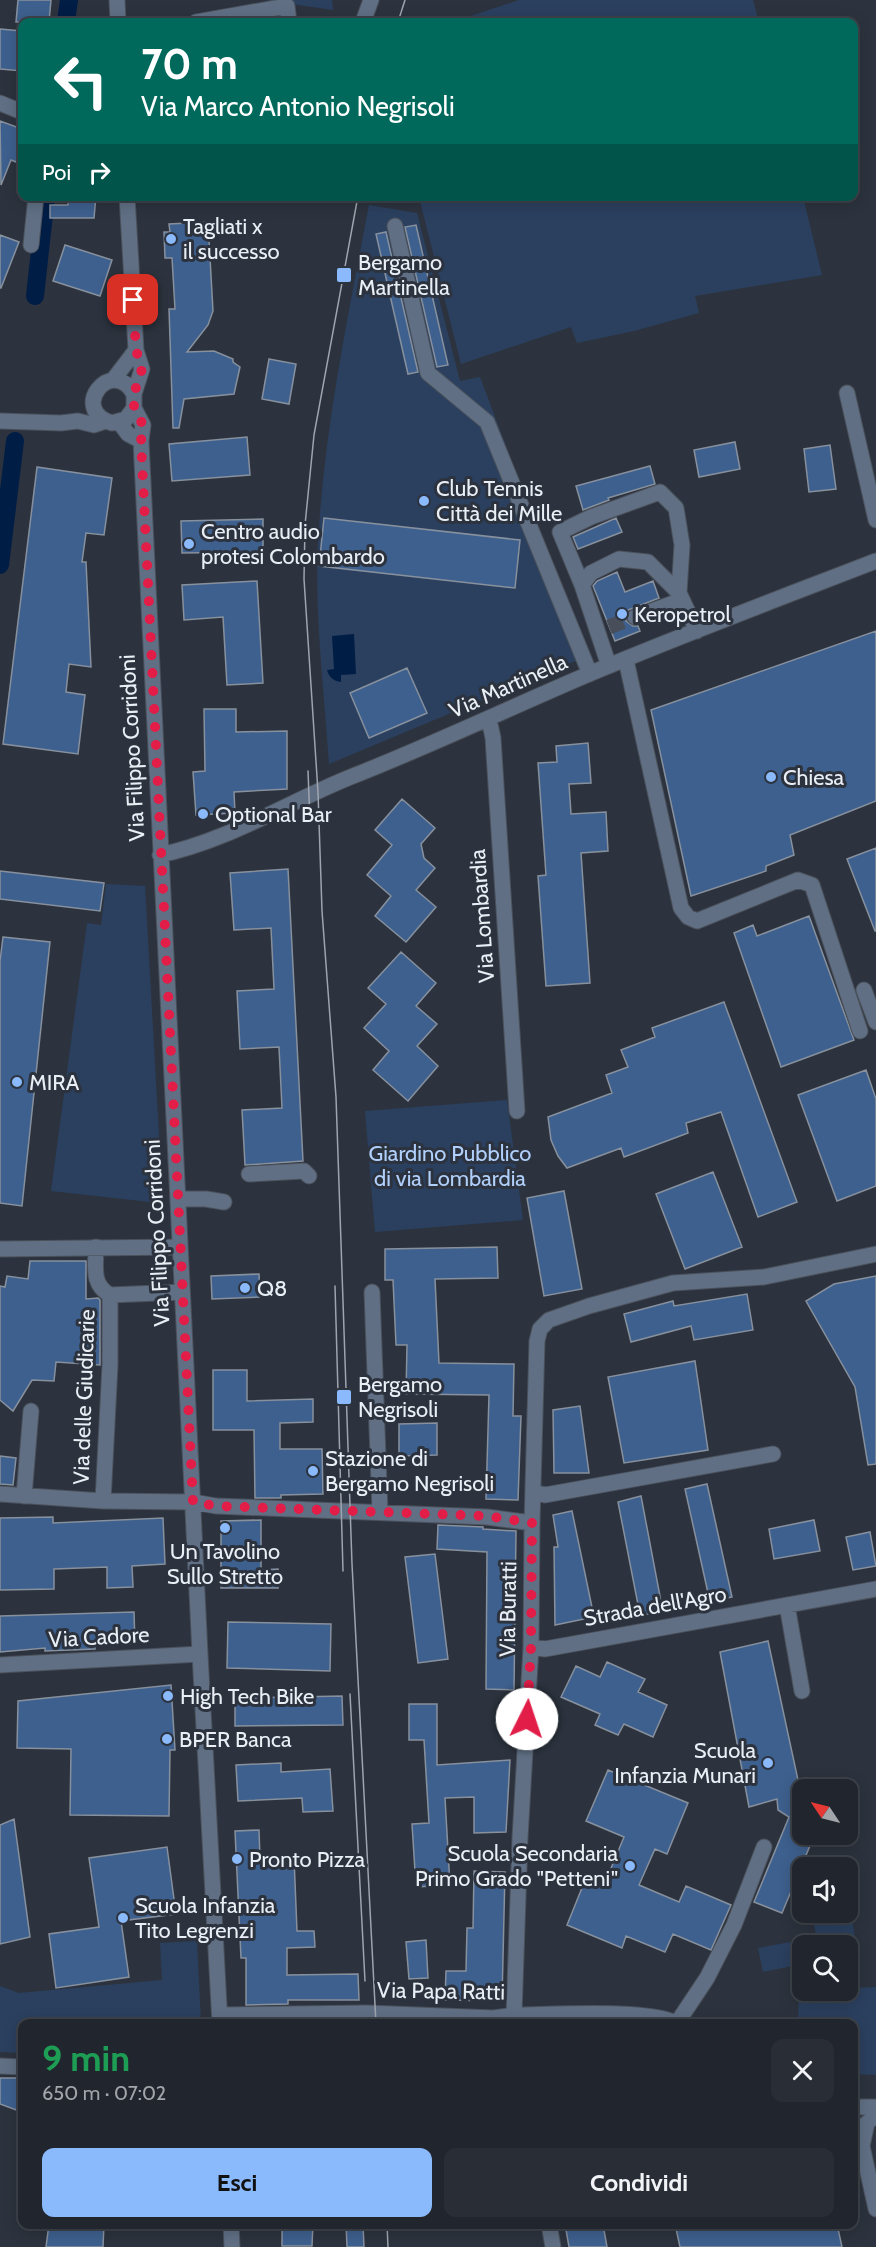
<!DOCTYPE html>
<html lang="it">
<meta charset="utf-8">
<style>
:root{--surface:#21262e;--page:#292e36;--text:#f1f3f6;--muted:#a2a5aa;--line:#3e434a;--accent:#8bbafc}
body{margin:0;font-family:Cabin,sans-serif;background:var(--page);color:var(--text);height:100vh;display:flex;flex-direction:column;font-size:22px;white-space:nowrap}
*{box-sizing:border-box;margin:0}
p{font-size:20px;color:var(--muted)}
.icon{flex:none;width:33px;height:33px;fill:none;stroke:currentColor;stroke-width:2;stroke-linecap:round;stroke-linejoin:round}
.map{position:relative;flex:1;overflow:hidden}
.side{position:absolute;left:18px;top:2019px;width:840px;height:210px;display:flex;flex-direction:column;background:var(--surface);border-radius:12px;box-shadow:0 3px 15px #0003,0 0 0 2px var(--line)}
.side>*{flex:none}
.top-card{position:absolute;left:18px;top:18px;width:840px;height:183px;border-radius:12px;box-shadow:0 3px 15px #0003,0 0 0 2px var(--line);background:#00695c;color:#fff;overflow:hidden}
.needle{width:39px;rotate:305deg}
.buttons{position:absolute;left:792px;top:1779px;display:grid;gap:12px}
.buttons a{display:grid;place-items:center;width:66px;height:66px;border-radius:12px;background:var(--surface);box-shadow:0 3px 15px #0003,0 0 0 2px var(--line);font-size:30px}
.pin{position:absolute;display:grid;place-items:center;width:51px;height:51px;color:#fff;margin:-26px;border-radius:12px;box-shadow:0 3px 9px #0006}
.me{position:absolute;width:66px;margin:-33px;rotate:4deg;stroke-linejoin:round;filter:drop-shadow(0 0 4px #0008)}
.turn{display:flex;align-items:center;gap:21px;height:126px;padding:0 24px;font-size:27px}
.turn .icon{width:78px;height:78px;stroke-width:2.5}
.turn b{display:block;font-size:42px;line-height:51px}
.then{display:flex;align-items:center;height:57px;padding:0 24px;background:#0003;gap:12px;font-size:22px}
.round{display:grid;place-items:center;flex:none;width:63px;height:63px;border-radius:12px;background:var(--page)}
.overview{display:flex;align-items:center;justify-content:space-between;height:102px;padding:0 24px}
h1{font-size:36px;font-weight:700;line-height:45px;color:#1e9e55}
.action{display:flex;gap:12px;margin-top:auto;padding:12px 24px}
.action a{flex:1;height:69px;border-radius:12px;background:var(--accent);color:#111;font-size:24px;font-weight:700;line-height:69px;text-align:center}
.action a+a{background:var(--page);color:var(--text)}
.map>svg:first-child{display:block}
.green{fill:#2b405f}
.water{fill:#001d46}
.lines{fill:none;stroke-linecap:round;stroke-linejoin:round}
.canal{stroke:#001d46;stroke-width:18}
.building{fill:#3e608e;stroke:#87909d;stroke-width:1.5}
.minor-tunnel{stroke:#484f5a;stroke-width:15;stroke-dasharray:15 8;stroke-linecap:butt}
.minor-casing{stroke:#4a515b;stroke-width:17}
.minor{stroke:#606f84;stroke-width:15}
.tram{stroke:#9fa5ae;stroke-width:1.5}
.route{stroke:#e11d48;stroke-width:10;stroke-dasharray:0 18}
.poi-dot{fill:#8bbafc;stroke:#2c333e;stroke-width:2}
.labels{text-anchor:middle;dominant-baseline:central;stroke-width:6;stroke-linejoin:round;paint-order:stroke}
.poi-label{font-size:22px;fill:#eaeff6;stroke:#2c333e;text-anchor:start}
.street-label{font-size:22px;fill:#eaeff6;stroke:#2c333e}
.park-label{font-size:22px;fill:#b0cffa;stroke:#2c333e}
</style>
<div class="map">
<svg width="876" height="2247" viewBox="0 0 876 2247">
<rect width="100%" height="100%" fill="#2c333e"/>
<path class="green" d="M265 0H332L333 10Z
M519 0H753L759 22H453Z
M419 197H803L822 275 695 296 699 313 634 331 577 343 571 327 461 364Z
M369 205 417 213 460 381 480 377 585 657 329 764C324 686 313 606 319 528 326 419 349 312 369 205Z
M106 884 145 886 160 1153H156L150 1202 51 1191 87 923 101 925Z
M507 1100 523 1220 375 1232 365 1111Z
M850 1905 860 1973 848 1976V1946L818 1945 812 1914 848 1912V1906Z
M807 1939 808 1945 802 1946V1964L763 1972 758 1948Z
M197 1941 201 2023 22 2024V2053L0 2052V1986L19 1993 162 1980 160 1943Z
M876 1987V2075L854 2074V2024L798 2023 799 1990H848V1988Z"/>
<path class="water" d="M354 634 356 674 341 675V682C333 681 329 677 327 670L334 669 332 636Z"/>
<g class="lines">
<path class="canal" d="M66 22 69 0
M35 296 46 196
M0 565 15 441"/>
</g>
<path class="building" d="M18 0H51L49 22H16Z
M0 29 22 31V71L0 69Z
M0 121 22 129V146L16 162 11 160 1 185Z
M69 196H96L94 218H50V205H68Z
M208 222 213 311 208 325 187 352 214 351 233 359V362L240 367 234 394 184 399 179 428H173L169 309H175L172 258H165L164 232H170L169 224Z
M416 225 448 365 437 367 405 227Z
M386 232 418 372 408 374 376 234Z
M0 235 19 242 1 288H0Z
M65 245 112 260 100 296 53 281Z
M269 359 296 364 289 404 262 399Z
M247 437 250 475 172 481 169 444Z
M735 442 740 469 699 477 694 450Z
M830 445 836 489 809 492 804 449Z
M650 466 655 484 608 498 609 500 583 510 576 486Z
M37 467 112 478 104 535 86 533 82 562H86L91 667 69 664 66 692 85 695 78 754 3 744Z
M324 518 520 540 515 588 319 566Z
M616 518 622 532 578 549 573 537Z
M263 519V552L182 553 181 521Z
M617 572 625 592 653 581 659 598 628 610 626 615V621L633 626H638L640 631 615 641 593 586 597 581Z
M257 581 263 683 227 685 223 617 184 620 182 585Z
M876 631V801L790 835 794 855 766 866V871L691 896 651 710Z
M407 668 427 713 369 738 350 693Z
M204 709H236V732L287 731V789L234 792 235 813 196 815 193 772 205 771Z
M588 743 591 783 569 784 571 814 606 812 608 851 581 853 590 983 546 986 538 876 546 875 538 763 557 762 556 746Z
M402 799 435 828 421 844 424 858 435 868 416 890 436 907 406 942 375 916 391 896 367 875 392 845 375 830Z
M876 848V931H875L847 859Z
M288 869 303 1161 245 1165 242 1110 282 1108 279 1047 240 1049 237 991 274 989 271 928 234 930 230 873Z
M0 871 104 883 100 911 0 899Z
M809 916 854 1040 781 1067 734 933 753 925 757 936Z
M3 937 50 942 22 1206 0 1203V961Z
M401 952 436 983 416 1006 437 1024 417 1046 438 1066 408 1101 373 1070 389 1051 364 1028 386 1004 368 988Z
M724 1002 797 1202 758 1217 721 1112 686 1123 688 1133 624 1157 621 1148 567 1168 558 1156 551 1140 548 1117 612 1093 606 1075 628 1067 621 1050 655 1037 652 1028Z
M866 1070 876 1099V1186L837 1201 798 1095Z
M713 1172 742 1247 685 1269 656 1194Z
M564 1191 582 1289 544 1296 527 1198Z
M497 1247 498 1278 435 1279 439 1363 514 1364 513 1416H521L518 1500 486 1499 489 1395 406 1394 407 1345H396L393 1280H385V1249Z
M30 1261H86V1299L98 1298 100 1300V1365L56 1362 54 1381 32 1380 13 1411 0 1400V1286L5 1287 7 1276 28 1279Z
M259 1274 260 1297 212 1299 211 1276Z
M876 1276V1464L868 1465 855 1387 806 1301 834 1284Z
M747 1294 753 1330 694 1340 691 1326 631 1342 624 1314 673 1301 674 1306Z
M695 1361 708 1450 624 1463 608 1377Z
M213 1370H247V1401L313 1399V1422L280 1423V1449H322L323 1494 281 1495V1498H255L254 1430H213Z
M580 1406 589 1473H554L553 1410Z
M437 1423V1455L399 1456V1424Z
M0 1456 16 1458 13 1485 0 1484Z
M707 1484 732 1597 710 1602 685 1489Z
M641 1496 663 1612 640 1615 618 1502Z
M572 1511 594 1617 555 1625 554 1547H558L553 1515Z
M53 1517V1523L163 1518 165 1564 132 1566 133 1587 107 1588V1567L54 1569V1589L0 1590V1518Z
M261 1520V1570L278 1569V1588H221V1521Z
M814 1520 820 1551 774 1559 769 1529Z
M438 1525 483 1527V1529L516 1531 514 1690 486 1689 487 1552 437 1549Z
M870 1532 876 1566 853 1570 846 1537Z
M435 1554 448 1659 418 1663 405 1557Z
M134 1612 135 1644 95 1645V1649L45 1651V1648L0 1652V1616Z
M228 1622 331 1624 330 1671 227 1668Z
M768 1641 801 1794 797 1795 802 1834 814 1836 782 1913 754 1902 789 1817 778 1810 777 1799 749 1807 720 1652Z
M607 1662 645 1679 638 1692 667 1705 653 1737 624 1724 618 1735 595 1725 600 1714 561 1697 576 1666 600 1677Z
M171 1685 175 1750H170L169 1816 70 1815 71 1749 17 1748 18 1701Z
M342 1696 343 1725 235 1726V1698Z
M409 1704H437V1765L510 1760 506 1832 474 1833V1797L445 1798 450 1885 416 1887 412 1824 429 1823 424 1740H409Z
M281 1763V1772L330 1769 333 1811 303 1812 302 1798 238 1801 236 1765Z
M608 1770 688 1803 667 1854 655 1849 639 1885 679 1902 686 1886 731 1905 711 1950 673 1934 665 1952 626 1936 622 1948 567 1925 586 1878 604 1885 624 1837 586 1821Z
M14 1819 30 1937 0 1944V1825Z
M259 1830 260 1858 294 1857 297 1931H314L315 1947 287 1948V1975L358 1974 359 2000H288V2004L246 2005V1958H241L235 1831Z
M167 1847 176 1914 121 1921 129 1977 56 1988 49 1934 99 1927 89 1858Z
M474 1871 505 1872 502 2001 445 2000 446 1971H466L467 1928H473Z
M426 1940 428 1978 409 1979 406 1942Z
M0 2078H20L19 2111 0 2104Z
M49 2224H104L103 2247H46Z
M282 2224H313L312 2246H282Z
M346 2224H363L364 2247H347Z
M565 2224H603L607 2247H569Z
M675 2224H837L842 2247H680Z"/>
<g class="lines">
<path class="minor-tunnel" d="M609 627 635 617"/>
<g class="minor-casing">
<path id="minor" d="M117 0 118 22
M196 22 287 6 289 22
M363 22 371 0
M0 103 22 112
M127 196 136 350 142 369 134 394V408L126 419 112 423C68 410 112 355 134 394
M395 226 428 373 487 422 590 674
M31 245 36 196
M113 380 136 350
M847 393 876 520
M134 408 143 425 141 441 200 1654 220 2024
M0 421 61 423 78 421 94 425 106 421
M119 422 128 434 141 441
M582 585 560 532 591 517 660 492 676 508 682 545 679 593
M635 617 682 600
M626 660 681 908 688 917 697 921 798 880 812 885 860 1031
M609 666 582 585 591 573 619 559 648 562 679 593 697 631
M489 719 493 738 517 1111
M160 855C227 841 285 804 348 778 430 746 509 708 589 674 684 634 780 598 876 561
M864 990 876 1022
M249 1174 304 1171 309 1176
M178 1199H206L224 1202
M96 1247C96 1267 91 1284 110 1295L182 1292
M0 1249 180 1247
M372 1292 380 1511
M533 1492 545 1495 773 1454
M0 1494 103 1501 193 1502 216 1506 487 1517 532 1523
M24 1496 31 1411
M103 1501 110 1365V1295
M787 1605 802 1691
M531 1647 545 1649 876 1589
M0 1665 200 1654
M220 2015 367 2013 494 2018 514 2015C547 2015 654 2008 677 2024
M514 2015 520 1838 531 1647 532 1523 537 1341 540 1329 549 1320 589 1306 673 1283 764 1277 876 1254
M677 2023 707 1978 734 1925 764 1847
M0 2066 22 2067
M854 2107H876
M854 2122 862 2146 876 2209
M862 2146 867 2123 876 2115
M231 2224 232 2247
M549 2224 553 2247"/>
</g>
<use href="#minor" class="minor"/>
<path class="tram" d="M398 22 405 0
M358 196 314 435 305 525 304 579 318 792 322 911 336 1097 352 1564 376 2024
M308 771 310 822
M335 1286 343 1571
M350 1694 365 1981
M387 2224 388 2247"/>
</g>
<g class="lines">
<path class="route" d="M133 300 136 350 142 369 134 394V408L143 425 141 441 193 1502 216 1506 487 1516 532 1523 531 1647 527 1719"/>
</g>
<g class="poi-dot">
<circle cx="171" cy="239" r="6"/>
<rect x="336" y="267" width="16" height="16" rx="3"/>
<circle cx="424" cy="501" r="6"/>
<circle cx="189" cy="544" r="6"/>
<circle cx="622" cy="614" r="6"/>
<circle cx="771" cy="777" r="6"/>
<circle cx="203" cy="814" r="6"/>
<circle cx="17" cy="1082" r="6"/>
<circle cx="245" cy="1288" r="6"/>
<rect x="336" y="1389" width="16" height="16" rx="3"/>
<circle cx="313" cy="1471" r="6"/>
<circle cx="225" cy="1528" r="6"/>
<circle cx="168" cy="1696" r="6"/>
<circle cx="167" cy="1739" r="6"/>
<circle cx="768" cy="1763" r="6"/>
<circle cx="237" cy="1859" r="6"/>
<circle cx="630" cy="1866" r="6"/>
<circle cx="123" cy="1918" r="6"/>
</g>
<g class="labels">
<g class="poi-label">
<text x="183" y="226">Tagliati x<tspan x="183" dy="25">il successo</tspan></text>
<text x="358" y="262">Bergamo<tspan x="358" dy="25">Martinella</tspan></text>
<text x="436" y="488">Club Tennis<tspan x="436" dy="25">Città dei Mille</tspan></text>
<text x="201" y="531">Centro audio<tspan x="201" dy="25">protesi Colombardo</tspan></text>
<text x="634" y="614">Keropetrol</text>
<text x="783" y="777">Chiesa</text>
<text x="215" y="814">Optional Bar</text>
<text x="29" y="1082">MIRA</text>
<text x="257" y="1288">Q8</text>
<text x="358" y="1384">Bergamo<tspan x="358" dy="25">Negrisoli</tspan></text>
<text x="325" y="1458">Stazione di<tspan x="325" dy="25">Bergamo Negrisoli</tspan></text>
<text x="225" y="1551" text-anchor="middle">Un Tavolino<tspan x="225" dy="25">Sullo Stretto</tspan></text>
<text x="180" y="1696">High Tech Bike</text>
<text x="179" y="1739">BPER Banca</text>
<text x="756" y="1750" text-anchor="end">Scuola<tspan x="756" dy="25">Infanzia Munari</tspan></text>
<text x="618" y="1853" text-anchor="end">Scuola Secondaria<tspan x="618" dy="25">Primo Grado "Petteni"</tspan></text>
<text x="249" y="1859">Pronto Pizza</text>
<text x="135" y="1905">Scuola Infanzia<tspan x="135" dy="25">Tito Legrenzi</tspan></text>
</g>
<g class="street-label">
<text transform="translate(508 686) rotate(-24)">Via Martinella</text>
<text transform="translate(132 748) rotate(-93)">Via Filippo Corridoni</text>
<text transform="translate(482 916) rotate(-94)">Via Lombardia</text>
<text transform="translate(157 1233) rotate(-93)">Via Filippo Corridoni</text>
<text transform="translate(84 1397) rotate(-88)">Via delle Giudicarie</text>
<text transform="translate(655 1606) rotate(-10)">Strada dell'Agro</text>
<text transform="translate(508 1609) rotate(-89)">Via Buratti</text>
<text transform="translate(99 1637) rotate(-3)">Via Cadore</text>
<text transform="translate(441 1991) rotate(1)">Via Papa Ratti</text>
</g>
<g class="park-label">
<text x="450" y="1153">Giardino Pubblico<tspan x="450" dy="25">di via Lombardia</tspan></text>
</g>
</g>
</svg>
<div class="buttons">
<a><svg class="needle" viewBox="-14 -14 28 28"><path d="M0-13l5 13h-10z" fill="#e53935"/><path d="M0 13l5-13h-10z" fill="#a2a5aa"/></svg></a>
<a><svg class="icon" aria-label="sound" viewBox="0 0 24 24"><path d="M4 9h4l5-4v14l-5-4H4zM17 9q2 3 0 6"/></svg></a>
<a><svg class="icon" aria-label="search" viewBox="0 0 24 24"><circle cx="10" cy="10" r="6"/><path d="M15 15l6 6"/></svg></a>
</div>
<div class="pin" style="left:133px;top:300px;background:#d93025"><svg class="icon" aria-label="arrive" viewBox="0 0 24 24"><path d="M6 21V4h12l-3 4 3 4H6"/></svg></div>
<svg class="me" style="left:527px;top:1719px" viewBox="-20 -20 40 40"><circle r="19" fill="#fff"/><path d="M0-13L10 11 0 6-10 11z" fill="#e11d48"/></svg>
<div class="top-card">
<div class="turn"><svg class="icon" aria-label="left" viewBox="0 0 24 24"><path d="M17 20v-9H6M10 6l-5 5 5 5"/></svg><div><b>70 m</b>Via Marco Antonio Negrisoli</div></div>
<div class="then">Poi<svg class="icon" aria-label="right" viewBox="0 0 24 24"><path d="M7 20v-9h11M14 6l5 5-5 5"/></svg></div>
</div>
<section class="side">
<div class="overview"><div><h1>9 min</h1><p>650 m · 07:02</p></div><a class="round"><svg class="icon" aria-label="close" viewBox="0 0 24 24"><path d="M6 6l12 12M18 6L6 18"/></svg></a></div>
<div class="action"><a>Esci</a><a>Condividi</a></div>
</section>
</div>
